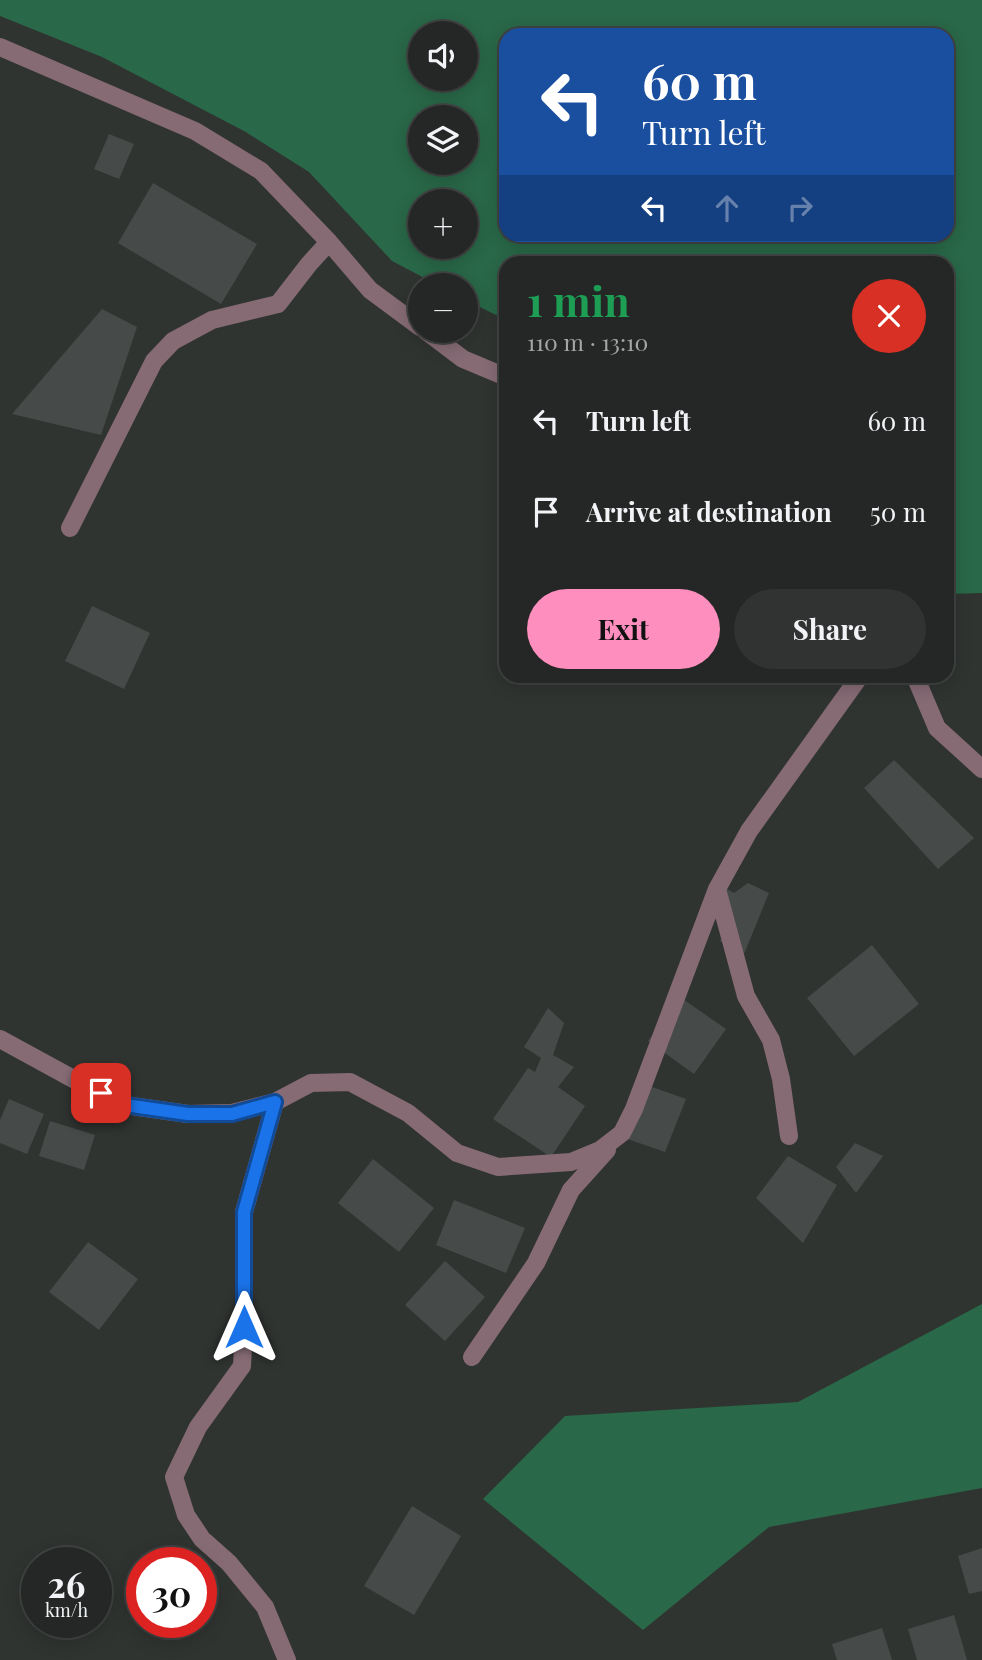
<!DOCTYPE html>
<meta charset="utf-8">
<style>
:root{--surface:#242725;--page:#303332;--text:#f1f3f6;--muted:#a3a5a7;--line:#414442;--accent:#fe8ebd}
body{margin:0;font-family:"Playfair Display",serif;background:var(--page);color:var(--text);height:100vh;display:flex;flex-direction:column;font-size:26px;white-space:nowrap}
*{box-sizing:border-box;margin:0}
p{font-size:23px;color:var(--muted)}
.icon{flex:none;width:38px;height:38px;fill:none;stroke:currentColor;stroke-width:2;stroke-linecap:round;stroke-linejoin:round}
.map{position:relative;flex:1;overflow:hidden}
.drawer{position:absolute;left:499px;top:256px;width:455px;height:427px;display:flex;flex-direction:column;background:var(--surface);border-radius:21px;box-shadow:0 4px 18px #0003,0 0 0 2px var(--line)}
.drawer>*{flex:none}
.guide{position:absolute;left:499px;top:28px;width:455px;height:214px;border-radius:21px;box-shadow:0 4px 18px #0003,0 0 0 2px var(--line);background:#1a4fa0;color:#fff;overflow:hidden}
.fabs{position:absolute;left:408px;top:21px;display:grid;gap:14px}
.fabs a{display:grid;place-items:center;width:70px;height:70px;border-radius:50%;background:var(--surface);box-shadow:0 4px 18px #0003,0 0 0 2px var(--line);font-size:35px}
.speed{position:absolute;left:21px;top:1547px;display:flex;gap:14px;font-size:35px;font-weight:700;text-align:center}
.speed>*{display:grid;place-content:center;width:91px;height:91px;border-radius:50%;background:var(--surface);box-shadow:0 4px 18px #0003,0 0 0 2px var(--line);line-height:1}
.speed small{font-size:18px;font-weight:400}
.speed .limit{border:10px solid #d22;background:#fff;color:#111}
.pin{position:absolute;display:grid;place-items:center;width:60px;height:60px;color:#fff;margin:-30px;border-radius:14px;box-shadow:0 4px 10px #0006}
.me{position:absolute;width:77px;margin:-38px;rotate:0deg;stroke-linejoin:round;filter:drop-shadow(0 0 5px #0008)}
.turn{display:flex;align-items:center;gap:24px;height:147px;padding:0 28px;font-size:32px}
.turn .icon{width:91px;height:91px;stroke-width:2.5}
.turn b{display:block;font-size:49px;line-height:60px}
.lanes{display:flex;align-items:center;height:66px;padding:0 28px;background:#0003;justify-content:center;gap:35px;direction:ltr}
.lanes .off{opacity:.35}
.round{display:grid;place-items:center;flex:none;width:74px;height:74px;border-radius:37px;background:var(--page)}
.head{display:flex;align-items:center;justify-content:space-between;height:119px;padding:0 28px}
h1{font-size:42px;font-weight:700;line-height:52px;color:#1e9e55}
.action{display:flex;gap:14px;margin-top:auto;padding:14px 28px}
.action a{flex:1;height:80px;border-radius:42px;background:var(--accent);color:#111;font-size:28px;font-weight:700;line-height:80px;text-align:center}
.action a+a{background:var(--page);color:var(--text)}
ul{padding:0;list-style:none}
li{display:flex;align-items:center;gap:21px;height:91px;padding:0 28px}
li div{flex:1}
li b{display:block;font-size:26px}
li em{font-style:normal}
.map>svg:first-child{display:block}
.forest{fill:#296848;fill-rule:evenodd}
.building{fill:#464a48}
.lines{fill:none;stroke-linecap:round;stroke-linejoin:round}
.minor{stroke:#866b75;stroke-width:18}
.route-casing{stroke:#114b97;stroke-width:18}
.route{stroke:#1a73e8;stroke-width:12}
</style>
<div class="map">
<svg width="982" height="1660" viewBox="0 0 982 1660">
<rect width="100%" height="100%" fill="#303431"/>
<path class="forest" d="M0 0H982V593L947 594V262H506V320L466 300V285H438L392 261 309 172 244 131 102 57 0 16ZM420 33H466V79H420ZM506 35H947V234H506ZM420 117H466V163H420ZM420 201H466V247H420Z
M982 1304V1488L769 1527 643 1630 483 1499 565 1416 798 1402Z"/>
<path class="building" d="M109 134 134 144 119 179 94 169Z
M153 183 257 244 221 304 118 243Z
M102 309 137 327 101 435 12 414Z
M92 606 150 633 124 689 65 661Z
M894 760 974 838 938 869 864 788Z
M748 883 769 893 744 954 720 941 727 926 704 913 722 886 734 893Z
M872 945 919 1004 854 1056 807 998Z
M680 997 726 1029 694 1074 648 1041Z
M548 1008 564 1023 553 1055 574 1067 558 1087 585 1106 551 1157 493 1119 528 1068 535 1072 541 1058 524 1047Z
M638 1082 686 1099 665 1152 616 1135Z
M9 1099 44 1114 27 1154 0 1143V1120Z
M50 1121 95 1135 84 1170 39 1156Z
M855 1143 883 1156 856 1193 836 1167Z
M788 1156 837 1185 803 1243 756 1198Z
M373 1159 434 1208 399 1252 338 1203Z
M454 1200 525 1228 506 1273 436 1245Z
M88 1242 138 1279 99 1330 49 1292Z
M445 1261 485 1297 445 1341 405 1305Z
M412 1506 461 1536 414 1615 364 1586Z
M982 1548V1591L969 1594 958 1556Z
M954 1615 967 1660H917L908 1629Z
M882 1628 892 1660H837L832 1644Z"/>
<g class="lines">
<path class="minor" d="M0 47 195 131 261 171 329 242 370 290 420 327
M426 331 463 359 506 377
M70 528 154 361 173 341 212 320 278 304 309 264 329 242
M915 676 937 728 982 769
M717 889 746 996 771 1040 781 1079 789 1136
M0 1039 77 1081 125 1105 188 1114 232 1113 275 1102 311 1083 350 1082 408 1113 457 1153 498 1167 571 1162 600 1150 622 1133 634 1109 717 889 749 831 860 676
M275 1102 244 1212V1327L242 1366 198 1427 174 1477 186 1515 202 1539 229 1563 265 1607 287 1660
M472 1357 536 1263 571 1190 607 1150"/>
</g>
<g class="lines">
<g class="route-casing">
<path id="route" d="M101 1093 125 1105 188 1114H232L275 1102 244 1212V1327"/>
</g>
<use href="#route" class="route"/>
</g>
</svg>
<div class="fabs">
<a><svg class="icon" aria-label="sound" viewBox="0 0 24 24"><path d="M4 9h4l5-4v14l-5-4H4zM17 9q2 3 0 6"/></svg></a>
<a><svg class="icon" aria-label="layers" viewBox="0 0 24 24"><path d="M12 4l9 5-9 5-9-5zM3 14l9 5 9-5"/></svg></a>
<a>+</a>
<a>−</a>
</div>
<div class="speed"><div>26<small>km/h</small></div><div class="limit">30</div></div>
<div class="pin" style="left:101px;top:1093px;background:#d93025"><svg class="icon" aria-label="arrive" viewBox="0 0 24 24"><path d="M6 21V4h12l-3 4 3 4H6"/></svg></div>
<svg class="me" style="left:244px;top:1327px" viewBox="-20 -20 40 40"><path d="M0-17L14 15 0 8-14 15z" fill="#1a73e8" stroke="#fff" stroke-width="4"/></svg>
<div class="guide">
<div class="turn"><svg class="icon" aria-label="left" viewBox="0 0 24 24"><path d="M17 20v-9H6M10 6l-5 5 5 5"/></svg><div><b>60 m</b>Turn left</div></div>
<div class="lanes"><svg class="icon" aria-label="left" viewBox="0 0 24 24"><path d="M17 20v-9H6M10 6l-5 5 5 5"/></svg><svg class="icon off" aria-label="ahead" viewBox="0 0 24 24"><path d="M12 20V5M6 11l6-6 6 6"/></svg><svg class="icon off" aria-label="right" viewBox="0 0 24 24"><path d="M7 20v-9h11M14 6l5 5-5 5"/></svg></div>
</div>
<section class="drawer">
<div class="head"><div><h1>1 min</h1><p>110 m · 13:10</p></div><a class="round" style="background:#d93025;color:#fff"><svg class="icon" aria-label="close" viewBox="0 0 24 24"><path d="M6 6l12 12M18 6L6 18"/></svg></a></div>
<ul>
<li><svg class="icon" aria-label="left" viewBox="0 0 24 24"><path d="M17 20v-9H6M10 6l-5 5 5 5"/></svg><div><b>Turn left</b></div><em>60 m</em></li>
<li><svg class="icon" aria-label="arrive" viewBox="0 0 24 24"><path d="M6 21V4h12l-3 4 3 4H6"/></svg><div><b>Arrive at destination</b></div><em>50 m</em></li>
</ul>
<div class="action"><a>Exit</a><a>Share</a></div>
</section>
</div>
